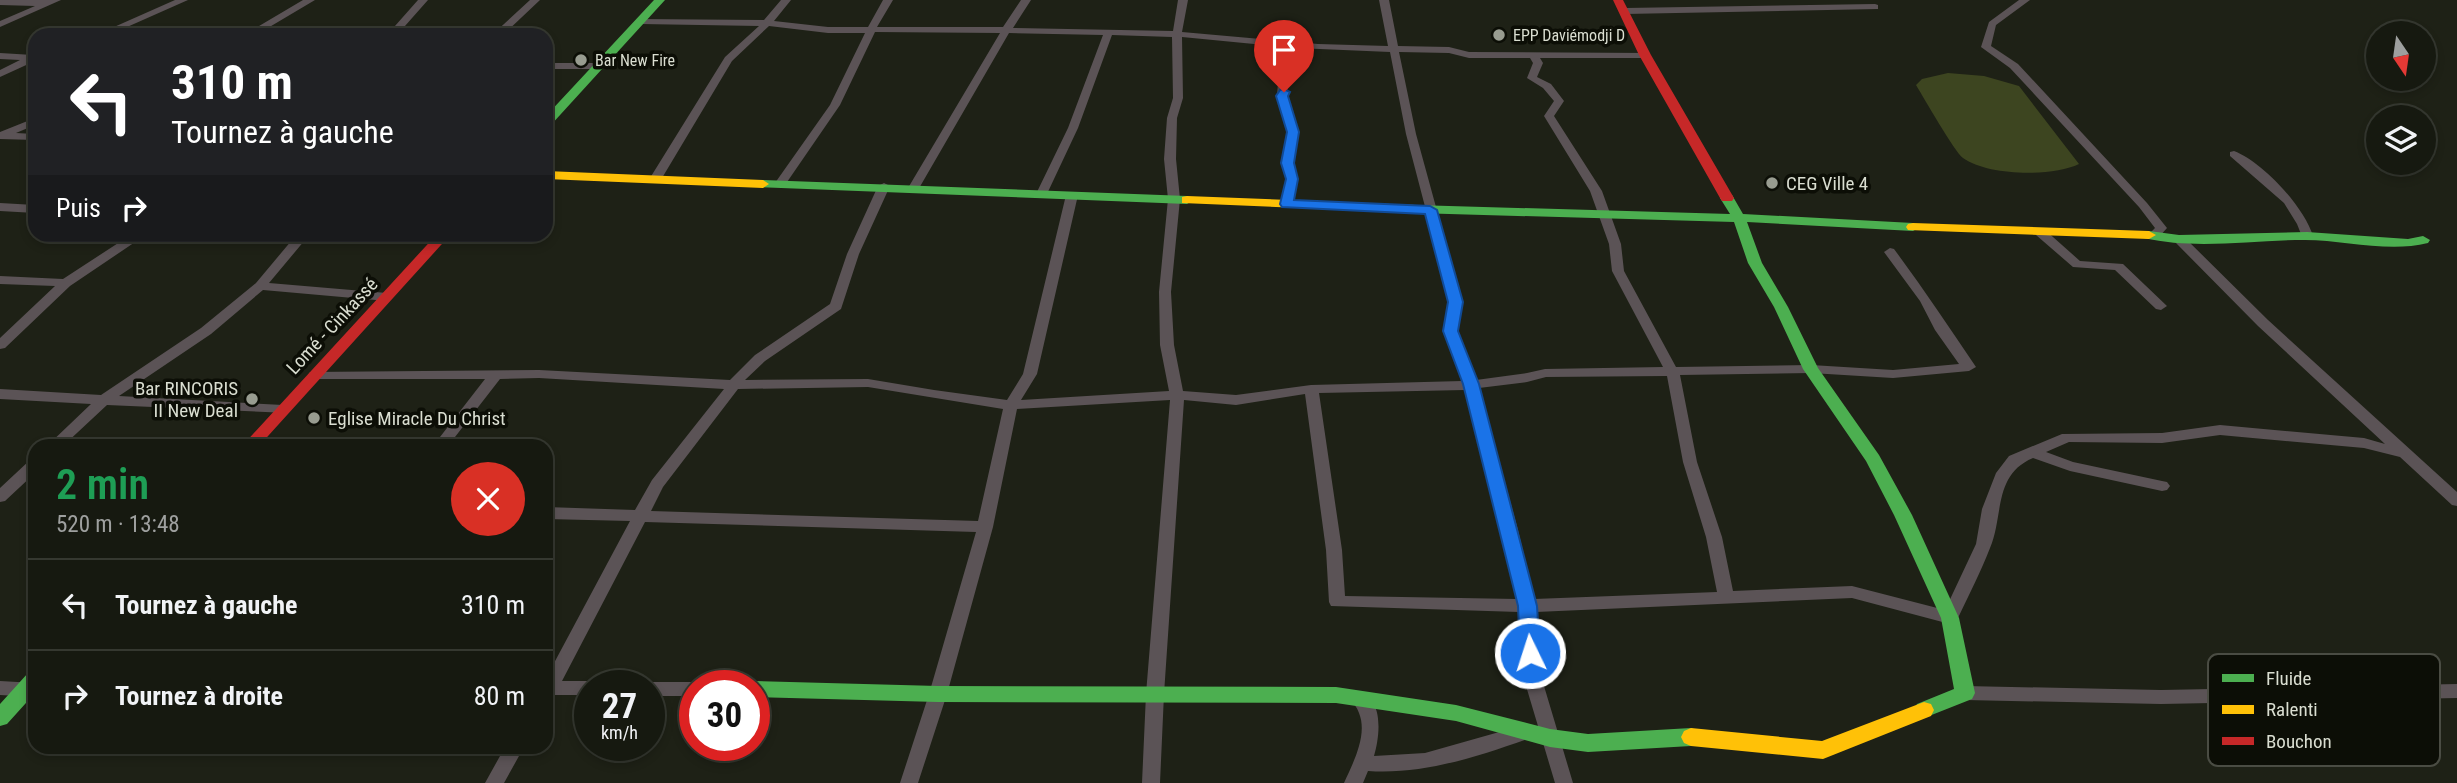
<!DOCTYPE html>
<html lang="fr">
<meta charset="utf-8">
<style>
:root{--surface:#161910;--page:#23261e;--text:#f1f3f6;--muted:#9ea09f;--line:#353830}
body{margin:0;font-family:"Roboto Condensed",sans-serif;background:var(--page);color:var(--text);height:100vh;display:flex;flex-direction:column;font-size:26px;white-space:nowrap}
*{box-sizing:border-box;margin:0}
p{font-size:23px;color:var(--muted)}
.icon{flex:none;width:38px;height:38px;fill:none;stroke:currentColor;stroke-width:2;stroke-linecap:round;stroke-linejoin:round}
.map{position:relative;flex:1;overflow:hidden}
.panel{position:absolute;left:28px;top:439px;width:525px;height:315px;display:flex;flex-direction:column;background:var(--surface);border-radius:21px;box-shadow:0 4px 10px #0003,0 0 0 2px var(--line)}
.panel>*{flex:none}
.hud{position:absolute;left:28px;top:28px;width:525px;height:214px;border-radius:21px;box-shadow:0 4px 10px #0003,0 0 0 2px var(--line);background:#202124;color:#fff;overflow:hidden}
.needle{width:46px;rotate:167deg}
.fabs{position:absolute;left:2366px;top:21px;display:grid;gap:14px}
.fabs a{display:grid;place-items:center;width:70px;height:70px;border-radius:50%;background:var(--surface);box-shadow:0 4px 10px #0003,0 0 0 2px var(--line);font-size:35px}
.speed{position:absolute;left:574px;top:670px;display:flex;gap:14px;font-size:35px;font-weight:700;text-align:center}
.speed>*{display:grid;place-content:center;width:91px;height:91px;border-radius:50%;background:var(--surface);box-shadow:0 4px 10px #0003,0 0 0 2px var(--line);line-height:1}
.speed small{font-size:18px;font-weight:400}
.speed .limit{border:10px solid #d22;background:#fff;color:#111}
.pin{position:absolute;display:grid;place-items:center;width:60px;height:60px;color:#fff;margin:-72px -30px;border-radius:50% 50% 50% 0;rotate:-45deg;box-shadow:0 0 7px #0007}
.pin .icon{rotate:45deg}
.me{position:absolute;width:77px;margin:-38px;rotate:356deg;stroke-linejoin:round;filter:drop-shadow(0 0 5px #0008)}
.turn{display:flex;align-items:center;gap:24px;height:147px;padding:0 28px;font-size:32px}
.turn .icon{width:91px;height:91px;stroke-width:2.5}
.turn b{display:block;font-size:49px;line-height:60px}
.then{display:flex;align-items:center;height:66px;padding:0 28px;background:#0003;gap:14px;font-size:26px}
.round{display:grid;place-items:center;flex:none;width:74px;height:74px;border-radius:37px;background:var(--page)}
.headline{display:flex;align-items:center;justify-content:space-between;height:119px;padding:0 28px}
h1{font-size:42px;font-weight:600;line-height:52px;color:#1e9e55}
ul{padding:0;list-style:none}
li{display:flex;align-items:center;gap:21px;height:91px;padding:0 28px;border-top:2px solid var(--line)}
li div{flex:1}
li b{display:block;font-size:26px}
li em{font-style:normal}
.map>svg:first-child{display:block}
.green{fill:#3d4520}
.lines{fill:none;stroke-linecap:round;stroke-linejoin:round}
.street{fill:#5b5356;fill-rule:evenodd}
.fast{fill:#4caf50;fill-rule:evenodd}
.slow{fill:#ffc107;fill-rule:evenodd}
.jam{fill:#c62828;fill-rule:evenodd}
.route{fill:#1a73e8;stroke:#114b97;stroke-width:2}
.poi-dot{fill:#989c90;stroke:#0c0e06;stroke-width:2.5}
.labels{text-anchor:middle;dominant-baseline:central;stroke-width:7;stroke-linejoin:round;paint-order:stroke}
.far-poi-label{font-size:16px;fill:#daded1;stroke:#0c0e06;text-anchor:start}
.poi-label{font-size:19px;fill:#daded1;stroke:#0c0e06;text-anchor:start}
.street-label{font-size:19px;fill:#daded1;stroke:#0c0e06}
.key{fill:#0c0e06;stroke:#4a4c43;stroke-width:2}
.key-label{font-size:19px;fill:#daded1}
</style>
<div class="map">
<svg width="2457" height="783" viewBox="0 0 2457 783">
<rect width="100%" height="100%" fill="#1e2116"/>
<path class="green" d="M1948 73 1984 76 2019 86 2079 164C2052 177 1988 176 1963 158 1954 151 1924 98 1916 85L1922 79Z"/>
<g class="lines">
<path class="street" d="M0 0H61L0 27V21L35 6 0 5Z
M175 0H188L109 35H96Z
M303 0H315L256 35H244Z
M418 0H428L397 35H387Z
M530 0H540L503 35H492Z
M781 0H791L774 21 828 27H868L883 0H893L877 27H1003L1021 0H1031L1013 28 1173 31 1178 0H1188L1182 32 1318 44 1388 46 1379 0H1389L1398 46 1449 47 1469 52 1648 53 1650 55 1645 58H1540L1543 63 1537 77 1551 84 1564 101 1554 116 1602 191 1621 244 1624 271 1676 367 1811 365 1893 370 1959 364 1935 330 1920 301 1884 252 1890 248 1894 249C1923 288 1949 327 1976 367L1969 371 1893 378 1811 373 1680 375 1697 462 1722 537 1733 591 1852 586 1945 610 1976 544 1982 509 1996 473 2009 456 2062 434 2162 433 2220 425 2364 438 2385 444 2258 326 2175 242 2173 239 2175 236H2183L2268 320 2457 492V506L2452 505 2400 457 2364 448 2220 435 2162 443 2069 442 2046 452 2073 462 2162 481 2167 482 2170 486 2167 490 2162 491 2070 471 2033 458C1993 475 2004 515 1990 548 1981 571 1969 595 1958 618L1956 623 1950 624 1852 598 1536 612 1541 676 1573 783H1555L1523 676 1519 612 1331 606 1329 602 1326 550 1305 394 1236 405 1184 400 1164 694 1160 783H1142L1146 694 1170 400 1017 409 993 527 947 694 918 783H900L929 694 976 532 645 522 562 681H590L598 686H590V695H555L552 700 546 702V678L630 521 546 519V507L635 510 652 480 724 389 539 378 500 379 448 446H433L485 379H315L310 378 308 375 310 372 539 370 730 380 755 355 830 304 847 254 878 186 884 183 890 186 859 254 841 309 765 361 745 380 868 379 934 390 1007 400 1023 374 1066 195 1072 192 1078 195 1037 374 1021 400 1169 391 1160 345 1159 292 1168 199 1164 159 1167 118 1173 98 1172 37 1112 35 1078 128 1046 196 1042 197 1036 194 1068 128 1103 35 1009 33 918 190 914 191 908 188 1000 33 875 32 840 105 785 185 781 186 775 183 830 105 865 33H828L769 26 732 61 662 178 656 181 652 180 650 178 725 57 759 26 641 24 638 23V19L764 20ZM1182 37 1286 47 1285 60 1279 68 1277 96 1288 132 1281 163 1286 179 1281 204 1287 208 1293 204 1298 179 1293 163 1298 132 1287 96 1289 68 1295 60 1296 48 1390 52 1406 134 1450 302 1444 331 1462 381 1311 385 1236 395 1183 391 1174 345 1171 292 1180 199 1176 159 1177 118 1183 98ZM1399 52 1449 53 1469 58H1530L1533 63 1527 78 1543 88 1554 101 1544 116 1590 191 1609 244 1612 271 1663 367 1545 369 1527 373 1476 380 1458 331 1462 302 1416 134ZM1667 376 1683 462 1706 537 1717 592 1534 599 1518 530 1479 388 1527 382 1546 377ZM868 387 1003 409 978 521 651 511 663 487 738 389ZM1465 390 1502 530 1517 599 1345 596 1342 550 1319 393Z
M2019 0H2030L1996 25 1991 46 2018 64 2147 203 2167 228 2158 238H2150L2148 235 2155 228 2139 207 2010 68 1981 47 1989 22Z
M1875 4 1878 5V9L1625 14 1620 11 1625 8Z
M0 53 33 55 35 61 0 77V70L20 60 0 59Z
M546 63H597L602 66 597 69H546Z
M35 118V125L16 133 35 134V140L0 139V132Z
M2234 151C2263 162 2304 207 2313 236L2311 239H2303L2297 224 2284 203 2230 156V152Z
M0 203 35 205V213L0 211Z
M2040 228 2044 229 2080 261 2123 264 2167 306 2161 310 2156 309 2115 270 2073 267 2036 235 2034 232Z
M132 234H147L70 286 5 348 0 349V338L55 286 0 284V276L63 279Z
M297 234H310L269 283 387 293 393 297 387 301 263 290 211 334 119 396 283 405 290 410 288 413 107 405 63 446H47L91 404 0 399V389L101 395 201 328 256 283Z
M35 459V473L5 501 0 502V488L30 460Z
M0 681 35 683V697L0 695Z
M649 682H695L702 686H695V696H649V686H642Z
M2457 684V698L2161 704 1965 700 1959 698 1956 693 1959 688 1965 686 2161 690Z
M1359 691C1384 699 1380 736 1374 756L1425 753 1524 725 1530 728 1533 733 1530 738C1479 756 1423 775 1368 771L1363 783H1344C1353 763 1368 735 1359 713 1357 707 1353 703 1350 698L1353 693Z
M505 747H524L504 783H485Z"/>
<path class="fast" d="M654 0H665L550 126 546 127V116Z
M763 180 1187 196 1194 200 1187 204 758 187 757 184Z
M1727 194 1732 195 1743 214 1913 223 1920 227 1913 231 1747 222 1762 263 1788 307 1818 368 1879 455 1912 515 1959 618 1975 693 1972 699 1924 718 1917 716 1914 710 1917 704 1954 689 1941 618 1894 515 1866 461 1803 369 1774 307 1748 263 1734 222 1415 213 1408 209 1415 205 1730 214 1720 198Z
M2149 231 2179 235 2307 232 2408 239 2423 236 2430 240 2428 243C2388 253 2345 240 2305 240 2252 240 2196 250 2144 238L2142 235Z
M35 671V693L7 724 0 726V704L28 673Z
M754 681 938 686 1336 687 1456 705 1550 729 1588 734 1691 728 1698 731 1701 737 1698 743 1691 746 1588 752 1550 747 1456 721 1336 703 938 702 754 697V686H746Z"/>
<path class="slow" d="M546 171 763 180 769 184 763 188 546 179Z
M1187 196 1415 205 1422 209 1415 213 1182 203V197Z
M1913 223 2149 231 2156 235 2149 239 1908 230 1906 227 1908 224Z
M1924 702 1931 704 1934 710 1931 716 1823 759 1691 746 1684 743 1681 737 1684 731 1691 728 1822 741Z"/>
<path class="jam" d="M1613 0H1623L1651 55 1734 198 1732 201H1722L1720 198 1639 55Z
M437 234H451L259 446H242Z"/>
</g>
<path class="route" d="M1284 89 1290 92 1288 96 1299 132 1294 163 1298 179 1294 200 1430 206 1437 210 1463 302 1458 331 1479 384 1537 606 1540 653 1537 658 1530 661 1523 658 1520 653 1518 606 1463 384 1443 331 1448 302 1425 214 1282 207 1280 204 1286 179 1281 163 1287 132 1276 96 1280 90Z"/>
<g class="poi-dot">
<circle cx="1499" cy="35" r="7"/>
<circle cx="581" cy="60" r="7"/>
<circle cx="1772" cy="183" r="7"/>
<circle cx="252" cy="399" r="7"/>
<circle cx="314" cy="418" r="7"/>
</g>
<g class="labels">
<g class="far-poi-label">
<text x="1513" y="35">EPP Daviémodji D</text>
<text x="595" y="60">Bar New Fire</text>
</g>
<g class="poi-label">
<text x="1786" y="183">CEG Ville 4</text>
<text x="238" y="388" text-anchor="end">Bar RINCORIS<tspan x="238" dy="22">II New Deal</tspan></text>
<text x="328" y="418">Eglise Miracle Du Christ</text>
</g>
<g class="street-label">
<text transform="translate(332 326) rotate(-47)">Lomé - Cinkassé</text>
</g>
</g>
<rect x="2208" y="654" width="232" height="112" rx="10" class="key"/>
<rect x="2222" y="674" width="32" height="8" fill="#4caf50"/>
<rect x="2222" y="705" width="32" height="9" fill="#ffc107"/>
<rect x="2222" y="737" width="32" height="8" fill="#c62828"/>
<g class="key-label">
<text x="2266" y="685">Fluide</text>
<text x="2266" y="716">Ralenti</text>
<text x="2266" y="748">Bouchon</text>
</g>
</svg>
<div class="fabs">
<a><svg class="needle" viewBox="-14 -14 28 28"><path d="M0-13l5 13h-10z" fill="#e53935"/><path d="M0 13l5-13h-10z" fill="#9ea09f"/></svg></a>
<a><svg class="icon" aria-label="layers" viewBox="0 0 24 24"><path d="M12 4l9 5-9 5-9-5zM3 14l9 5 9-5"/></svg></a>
</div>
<div class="speed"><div>27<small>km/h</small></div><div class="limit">30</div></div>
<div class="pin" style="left:1284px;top:92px;background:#d93025"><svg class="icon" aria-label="arrive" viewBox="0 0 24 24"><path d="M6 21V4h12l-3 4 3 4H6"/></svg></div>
<svg class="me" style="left:1530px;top:653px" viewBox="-20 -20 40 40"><circle r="17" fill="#1a73e8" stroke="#fff" stroke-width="3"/><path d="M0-11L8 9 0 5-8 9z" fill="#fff"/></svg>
<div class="hud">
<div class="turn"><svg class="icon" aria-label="left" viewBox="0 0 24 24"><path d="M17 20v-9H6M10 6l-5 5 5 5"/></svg><div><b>310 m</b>Tournez à gauche</div></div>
<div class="then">Puis<svg class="icon" aria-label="right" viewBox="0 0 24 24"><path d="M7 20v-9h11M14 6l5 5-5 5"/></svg></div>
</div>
<section class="panel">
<div class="headline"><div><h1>2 min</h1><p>520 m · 13:48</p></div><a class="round" style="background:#d93025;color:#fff"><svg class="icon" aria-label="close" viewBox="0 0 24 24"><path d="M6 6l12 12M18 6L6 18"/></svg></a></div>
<ul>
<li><svg class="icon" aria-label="left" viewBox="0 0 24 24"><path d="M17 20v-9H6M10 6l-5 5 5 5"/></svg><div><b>Tournez à gauche</b></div><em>310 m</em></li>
<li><svg class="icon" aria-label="right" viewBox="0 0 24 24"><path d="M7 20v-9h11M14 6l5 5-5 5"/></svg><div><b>Tournez à droite</b></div><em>80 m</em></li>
</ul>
</section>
</div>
